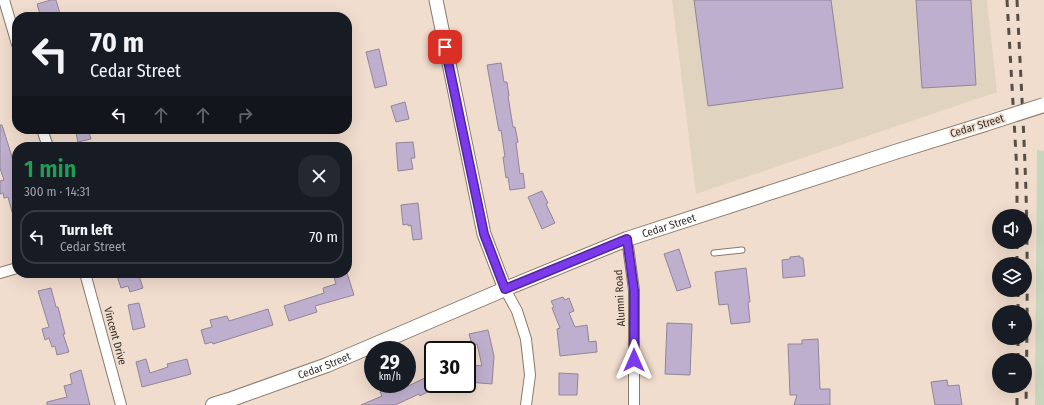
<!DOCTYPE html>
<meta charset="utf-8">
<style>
:root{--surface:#171b24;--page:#242831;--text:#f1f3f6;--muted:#9ea1a6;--line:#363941}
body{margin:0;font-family:"Fira Sans Condensed",sans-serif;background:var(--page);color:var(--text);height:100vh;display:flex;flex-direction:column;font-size:15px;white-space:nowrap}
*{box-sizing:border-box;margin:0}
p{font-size:13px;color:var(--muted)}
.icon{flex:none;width:22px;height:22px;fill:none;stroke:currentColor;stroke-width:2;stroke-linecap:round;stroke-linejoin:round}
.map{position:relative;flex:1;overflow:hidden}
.drawer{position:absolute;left:12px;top:142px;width:340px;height:136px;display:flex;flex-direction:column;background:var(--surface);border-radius:16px;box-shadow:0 4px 16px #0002}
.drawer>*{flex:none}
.guide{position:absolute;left:12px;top:12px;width:340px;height:122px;border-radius:16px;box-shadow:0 4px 16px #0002;background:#171b24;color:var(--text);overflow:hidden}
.buttons{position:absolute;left:992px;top:209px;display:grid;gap:8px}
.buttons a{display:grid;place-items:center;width:40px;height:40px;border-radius:50%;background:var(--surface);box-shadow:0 4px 16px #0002;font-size:20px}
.speed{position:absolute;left:364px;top:341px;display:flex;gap:8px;font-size:20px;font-weight:700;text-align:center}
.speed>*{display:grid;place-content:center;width:52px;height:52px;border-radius:50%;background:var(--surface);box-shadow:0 4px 16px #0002;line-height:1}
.speed small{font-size:10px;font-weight:400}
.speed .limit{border:2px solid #111;border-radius:6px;background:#fff;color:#111}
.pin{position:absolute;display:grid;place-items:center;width:34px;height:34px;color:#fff;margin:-17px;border-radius:8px;box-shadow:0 2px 6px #0006}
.me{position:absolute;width:44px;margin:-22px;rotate:0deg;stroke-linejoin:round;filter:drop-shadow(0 0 3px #0008)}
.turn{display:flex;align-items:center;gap:14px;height:84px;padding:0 12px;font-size:18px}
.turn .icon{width:52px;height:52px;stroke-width:2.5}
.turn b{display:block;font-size:28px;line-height:34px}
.lanes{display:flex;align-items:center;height:38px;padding:0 12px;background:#0003;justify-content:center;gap:20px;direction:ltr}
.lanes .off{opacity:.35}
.round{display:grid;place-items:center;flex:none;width:42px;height:42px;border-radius:16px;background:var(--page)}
.head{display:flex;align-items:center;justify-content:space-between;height:68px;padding:0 12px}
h1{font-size:24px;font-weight:600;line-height:30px;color:#1e9e55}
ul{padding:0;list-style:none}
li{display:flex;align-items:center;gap:12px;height:54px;margin:0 8px 6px;padding:0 4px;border:2px solid var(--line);border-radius:16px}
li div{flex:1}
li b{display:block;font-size:15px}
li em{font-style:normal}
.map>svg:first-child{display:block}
.industrial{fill:#e0d3bf}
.green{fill:#cad5be}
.building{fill:#bfafce;stroke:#8f8698}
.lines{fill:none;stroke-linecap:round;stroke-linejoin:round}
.service-casing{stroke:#8b796b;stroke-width:7}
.minor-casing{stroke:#8b796b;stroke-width:12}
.tertiary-casing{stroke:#8b796b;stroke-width:15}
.secondary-casing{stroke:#8b796b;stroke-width:16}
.service{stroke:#fff;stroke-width:5}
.minor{stroke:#fff;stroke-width:10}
.tertiary{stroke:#fff;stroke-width:13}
.secondary{stroke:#fff;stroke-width:14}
.rail{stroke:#574e46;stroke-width:3;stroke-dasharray:7 7;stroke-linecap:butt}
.secondary-bridge-casing{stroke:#8b796b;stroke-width:16;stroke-linecap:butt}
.secondary-bridge{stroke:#fff;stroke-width:14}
.route-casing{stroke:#51269a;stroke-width:10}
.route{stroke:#7c3aed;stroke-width:7}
.labels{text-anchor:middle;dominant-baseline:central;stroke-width:3.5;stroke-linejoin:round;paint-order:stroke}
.street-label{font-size:11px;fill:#352e28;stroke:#f1ddce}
</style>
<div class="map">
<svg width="1044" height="405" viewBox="0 0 1044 405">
<rect width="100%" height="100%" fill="#f1ddce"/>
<path class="industrial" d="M672 0H987L997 92 696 194Z"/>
<path class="green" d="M1037 150 1044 151V405H1035Z"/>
<path class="building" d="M51 0H56L61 17H44L43 13 40 14 37 4Z
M694 0H831L843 88 708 106Z
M916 0H971L976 85 922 88Z
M379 49 387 85 375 88 366 52Z
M501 63 504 82H507L509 96H508L513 127H515L518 142 516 143 520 174 523 173 525 188 510 190 508 177 506 178 503 157H505L501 130 499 131 487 65Z
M405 102 409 119 396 122 391 106Z
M0 125H2L17 173V219H14L8 197 4 198 3 193 0 194V181L4 180 0 168Z
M75 129H88L91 139 78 142Z
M413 142 415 158H411L413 169 398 171 396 143Z
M542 191 548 203 546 204 555 223 542 229 528 197Z
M418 203 422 239 413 240 411 225 408 226V224L403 225 401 205Z
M679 249 691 287 677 291 664 254Z
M800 256V258H803L805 276 783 278 782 260 790 259V257Z
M746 268 750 302H748L750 322 731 324 728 304 719 305 715 272Z
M116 273H138L143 288 130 292 128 286 121 288Z
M347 273 354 295 315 306 317 312 289 321 284 306 324 293 323 288 336 284 334 277Z
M51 288 56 307H58L65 334H63L69 352 57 355 55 346 52 347 49 338 45 340 42 329 49 327 38 291Z
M563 297 565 300 569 298 574 311 569 313 575 327 587 325 589 342 596 341 597 352 560 356 557 329 560 328 552 308 554 307 551 301Z
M139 303 145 327 133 330 128 305Z
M268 309 273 325 213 344 212 342 205 344 201 330 212 327 210 320 227 316 229 321Z
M667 323 692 324 690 375 665 374Z
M488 330 494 356 492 384 468 382 469 371H473V365L482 366 477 344 472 345 469 334Z
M818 339 820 389H830V405H794L797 395H790L788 344H802V340Z
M146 359 150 373 168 367 167 364 187 359 191 374 142 387 136 362Z
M81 370 90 405H47V402L67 397 64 386 72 384 70 374Z
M559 373 578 374 577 395H559Z
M433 374V389L420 396 419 394 395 405H361L382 396 380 392 390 387 392 392 399 389 400 390Z
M947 380 948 386 959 385 962 405H935L931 382Z"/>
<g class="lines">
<g class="service-casing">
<path id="service" d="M714 253 742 250"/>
</g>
<g class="minor-casing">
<path id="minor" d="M4 0 17 44
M42 129 48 147
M627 239 634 290V405
M0 273 17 268
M85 273 121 405
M505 289 517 311 526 339 530 375 526 405"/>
</g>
<g class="tertiary-casing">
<path id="tertiary" d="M436 0 484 234 505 289"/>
</g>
<g class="secondary-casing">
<g id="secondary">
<path id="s1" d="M213 405 229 400 327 365 505 289 627 239 895 152 985 124"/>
</g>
</g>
<use href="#service" class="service"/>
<use href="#minor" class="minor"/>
<use href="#tertiary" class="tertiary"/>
<use href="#secondary" class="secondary"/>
<path class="rail" d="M1007 0 1017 172V216
M1017 0C1020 64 1024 129 1026 193 1028 264 1027 334 1026 405
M1017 242V264
M1018 290V312
M1018 360V338
M1017 405V386"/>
<g class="secondary-bridge-casing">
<path id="secondary-bridge" d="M985 124 1044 105"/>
</g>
<use href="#secondary-bridge" class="secondary-bridge"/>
</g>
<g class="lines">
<g class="route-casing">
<path id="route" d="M445 47 484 234 505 289 627 239 634 290V360"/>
</g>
<use href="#route" class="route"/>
</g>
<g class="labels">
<g class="street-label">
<text transform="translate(977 126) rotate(-17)">Cedar Street</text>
<text stroke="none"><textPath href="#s1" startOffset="490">Cedar Street</textPath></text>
<text transform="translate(620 298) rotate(-93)">Alumni Road</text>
<text transform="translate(115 336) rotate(75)">Vincent Drive</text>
<text stroke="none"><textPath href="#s1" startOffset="118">Cedar Street</textPath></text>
</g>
</g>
</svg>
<div class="buttons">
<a><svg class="icon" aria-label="sound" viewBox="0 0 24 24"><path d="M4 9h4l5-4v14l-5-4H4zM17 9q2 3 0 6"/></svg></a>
<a><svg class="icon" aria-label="layers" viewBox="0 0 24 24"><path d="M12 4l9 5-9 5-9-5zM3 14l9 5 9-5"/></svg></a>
<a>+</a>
<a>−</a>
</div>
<div class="speed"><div>29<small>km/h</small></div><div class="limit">30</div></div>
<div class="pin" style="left:445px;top:47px;background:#d93025"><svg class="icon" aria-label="arrive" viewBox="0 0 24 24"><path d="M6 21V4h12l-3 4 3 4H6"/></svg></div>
<svg class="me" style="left:634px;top:360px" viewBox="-20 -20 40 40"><path d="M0-17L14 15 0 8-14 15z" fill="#7c3aed" stroke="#fff" stroke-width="4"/></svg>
<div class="guide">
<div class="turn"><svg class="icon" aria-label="left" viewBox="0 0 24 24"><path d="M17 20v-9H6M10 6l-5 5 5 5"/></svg><div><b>70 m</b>Cedar Street</div></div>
<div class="lanes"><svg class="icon" aria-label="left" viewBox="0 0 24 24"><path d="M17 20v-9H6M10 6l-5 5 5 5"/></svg><svg class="icon off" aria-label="ahead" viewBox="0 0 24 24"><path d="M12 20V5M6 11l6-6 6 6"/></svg><svg class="icon off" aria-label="ahead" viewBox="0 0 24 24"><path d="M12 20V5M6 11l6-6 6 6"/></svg><svg class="icon off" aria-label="right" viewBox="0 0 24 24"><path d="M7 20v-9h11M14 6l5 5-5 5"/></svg></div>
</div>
<section class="drawer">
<div class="head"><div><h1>1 min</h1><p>300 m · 14:31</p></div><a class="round"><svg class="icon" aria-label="close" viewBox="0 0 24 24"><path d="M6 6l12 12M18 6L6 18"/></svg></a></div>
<ul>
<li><svg class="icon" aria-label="left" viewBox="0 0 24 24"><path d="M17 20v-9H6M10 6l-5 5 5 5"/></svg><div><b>Turn left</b><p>Cedar Street</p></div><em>70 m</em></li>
</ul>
</section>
</div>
